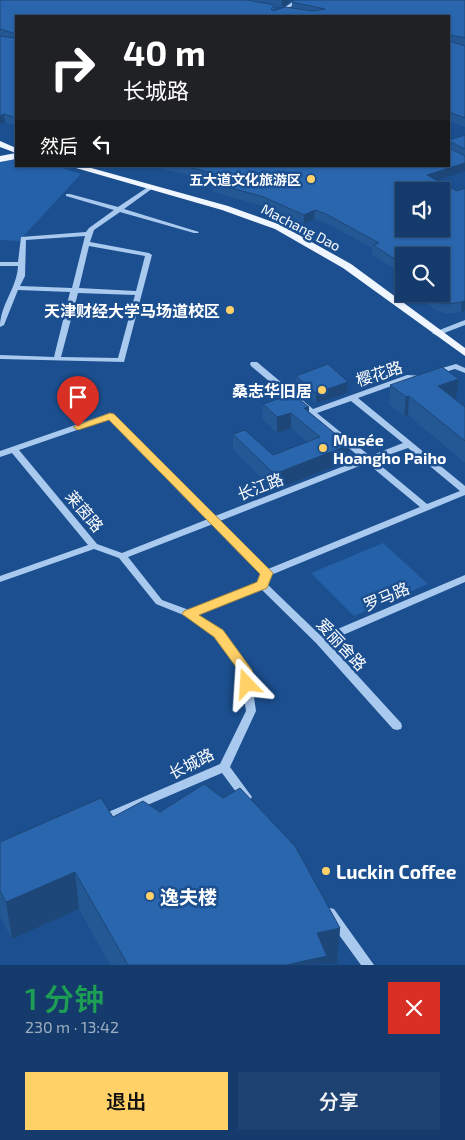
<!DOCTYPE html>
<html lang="zh">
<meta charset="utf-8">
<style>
:root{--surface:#143b6b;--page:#1d4271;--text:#f1f3f6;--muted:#9dadc1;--line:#33557e;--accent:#ffd166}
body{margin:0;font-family:"Exo 2","Noto Sans SC",sans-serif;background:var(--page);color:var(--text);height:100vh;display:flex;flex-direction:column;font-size:19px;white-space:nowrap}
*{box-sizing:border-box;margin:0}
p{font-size:16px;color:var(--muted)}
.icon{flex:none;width:28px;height:28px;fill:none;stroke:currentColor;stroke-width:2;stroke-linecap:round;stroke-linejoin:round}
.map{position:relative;height:965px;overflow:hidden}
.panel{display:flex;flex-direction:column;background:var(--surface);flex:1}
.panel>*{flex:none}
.hud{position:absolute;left:15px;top:15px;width:435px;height:152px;border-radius:0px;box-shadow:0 1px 4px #0004,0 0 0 1px var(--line);background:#202124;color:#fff;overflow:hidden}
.tools{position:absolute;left:395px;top:182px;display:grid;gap:10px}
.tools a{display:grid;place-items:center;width:55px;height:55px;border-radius:0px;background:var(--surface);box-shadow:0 1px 4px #0004,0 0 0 1px var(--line);font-size:25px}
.pin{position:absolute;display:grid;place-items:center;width:42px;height:42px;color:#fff;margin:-51px -21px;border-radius:50% 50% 50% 0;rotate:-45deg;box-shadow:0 0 5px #0007}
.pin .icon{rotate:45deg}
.me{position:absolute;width:55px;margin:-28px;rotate:340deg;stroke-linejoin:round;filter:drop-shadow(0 0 4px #0008)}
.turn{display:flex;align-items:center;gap:18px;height:105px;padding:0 25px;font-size:22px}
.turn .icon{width:65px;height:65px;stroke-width:2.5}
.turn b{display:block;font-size:35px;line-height:42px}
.then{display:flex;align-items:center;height:48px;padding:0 25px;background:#0003;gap:10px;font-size:19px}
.round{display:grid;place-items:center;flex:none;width:52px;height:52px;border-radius:0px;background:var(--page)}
.summary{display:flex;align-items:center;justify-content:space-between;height:85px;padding:0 25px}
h1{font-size:30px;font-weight:600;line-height:38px;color:#1e9e55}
.cta{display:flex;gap:10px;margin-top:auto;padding:10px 25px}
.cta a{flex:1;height:58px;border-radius:0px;background:var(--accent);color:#111;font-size:20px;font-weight:600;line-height:58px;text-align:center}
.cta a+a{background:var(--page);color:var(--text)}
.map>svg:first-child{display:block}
.green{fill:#2461a8}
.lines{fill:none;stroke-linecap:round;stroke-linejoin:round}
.minor{fill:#a9c9ee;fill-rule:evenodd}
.major{fill:#f0f6ff;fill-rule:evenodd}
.wall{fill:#245895}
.shaded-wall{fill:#1d4779}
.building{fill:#2a66ad;stroke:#1d4779;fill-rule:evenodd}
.route{fill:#ffd166;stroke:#a68842}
.poi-dot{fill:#ffd166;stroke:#1b4f8f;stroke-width:2}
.labels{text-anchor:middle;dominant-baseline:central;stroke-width:5;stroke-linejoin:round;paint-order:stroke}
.far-poi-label{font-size:14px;font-weight:bold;fill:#fff;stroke:#1b4f8f;text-anchor:end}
.far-street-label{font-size:14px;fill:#fff;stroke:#1b4f8f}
.poi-label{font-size:16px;font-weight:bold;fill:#fff;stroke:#1b4f8f;text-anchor:end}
.street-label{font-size:16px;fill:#fff;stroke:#1b4f8f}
.near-poi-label{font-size:19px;font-weight:bold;fill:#fff;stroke:#1b4f8f;text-anchor:start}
</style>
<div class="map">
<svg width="465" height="965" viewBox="0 0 465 965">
<rect width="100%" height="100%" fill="#1b4f8f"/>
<path class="green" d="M16 159V166H56L81 174 19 241 0 240V162Z
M383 543 428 584 354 616 311 573Z"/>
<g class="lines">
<path class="minor" d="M295 0H300L278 16H273Z
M151 185 154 187 153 188 124 209 199 232 198 233H194L120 212 94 230 90 242 149 253 152 255 124 362 0 359V355L54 357 70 292 18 290 4 325 0 327C0 305 17 288 18 266H0V262H18L21 237 86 232 89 228 114 210 66 196V194H70L118 207ZM85 236 72 288 20 286 25 276 26 240ZM89 246 145 256 136 291 79 288ZM78 293 135 295 118 358 61 357Z
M465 320V325L439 335H436L432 333Z
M251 362H257L313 409 407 375 426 376 427 378 426 380 411 379 358 398 465 486V495L271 575 267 584 321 636 465 575V582L327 642 401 723 402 726 401 729 397 730 393 729 316 643 261 589 197 615 223 631 250 670 256 711 230 767 252 797 250 800 246 801 242 800 222 773 103 824 99 822 97 819 99 816 220 764 246 711 240 671 215 635 186 616 156 604 119 558 94 549 0 582V576L88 545 12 453 0 457V451L107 414H113L215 516 362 459 251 366 250 364ZM351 401 403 443 370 456 317 413ZM109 419 208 519 122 553 97 544 19 450ZM408 448 460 491 427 504 374 460ZM367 463 420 507 268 569 220 521ZM213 524 262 574 258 583 189 610 162 600 128 557Z
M456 364 465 368V373L455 369 435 375 431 373 432 371Z
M330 908 334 909 374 965H361L326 917 324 913 326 909Z"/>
<path class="major" d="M0 141 16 148V159L0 162V156L16 153 0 147Z
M69 166H84L228 206 281 225 351 264 465 348V356L343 268 275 229 222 210Z"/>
</g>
<path class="wall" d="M0 0H292L282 7 275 6V10L292 8V2L465 0V127L449 121V16H16V126L5 122 0 124Z
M465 135V171L437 180 465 310 461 312 446 314 436 310 414 294H441L404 256V275L372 255V248L326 223 314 219 304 224 263 206 213 192V183L214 182 152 166H449V140Z
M403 275H404V286L402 285Z
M296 376 348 382 347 393 316 403 295 387Z
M390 385 456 398 455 399 465 407V463L408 415 404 416 389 404Z
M263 404 309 407V412L348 461 274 490 233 450V434L273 455 307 442 291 428 277 433 262 419Z
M113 817 340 928 337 964 110 965 79 909 12 939 0 916V842Z"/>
<path class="shaded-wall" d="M282 0H292L282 7Z
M4 114 5 122 0 124V116Z
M449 142H451L450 150 449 151Z
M465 163V171L427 184V175Z
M315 210 314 219 304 224V215Z
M465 301V310L461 312 462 302Z
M459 379 456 398 436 405 438 386Z
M348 382 347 393 316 403V393Z
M409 396 408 415 404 416 406 397Z
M309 407V422L304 408Z
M291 413V428L277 433V417Z
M349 445 348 461 274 490V474Z
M75 872 79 909 12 939 6 902Z
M340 928 337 964 286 965 317 933Z"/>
<path class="building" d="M0 0H247L275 5 271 9 273 11 285 7 313 11 325 9 292 2 294 0H465V38L450 35 449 39V16H16V34L0 29Z
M0 36 15 38 16 36V118L4 114 0 116Z
M449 41 465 46V118L449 112Z
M465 135V149L451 142H449V140Z
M449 148 465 156V163L427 175 457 191 465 188V301L462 302 447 304 437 301 428 294H441V256H404V265L373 245 379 243 326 214 315 210 304 215 264 197 213 183 223 176 185 166H449ZM404 191H441V229H404Z
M328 364 348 382 316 393 296 376Z
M442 367 459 379 438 386 465 407V441L409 396 406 397 390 385Z
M293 394 309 407 304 408 349 445 274 474 233 434 245 430 273 455 320 437 291 413 277 417 263 404Z
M204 784 223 798 240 788 295 846 340 928 317 933 327 956 286 965H128L75 872 6 902 0 891V842L101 798 113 817 143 801 160 812Z"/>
<path class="route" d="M110 413 114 414 273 573 267 588 199 615 223 630 252 670 254 684 252 687H242L239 671 214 637 182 614 184 611 257 582 260 574 109 420 78 430 73 427Z"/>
<g class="poi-dot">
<circle cx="311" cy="179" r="5"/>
<circle cx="230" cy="310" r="5"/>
<circle cx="322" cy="390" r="5"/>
<circle cx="323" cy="448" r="5"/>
<circle cx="326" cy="871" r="5"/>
<circle cx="150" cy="896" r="5"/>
</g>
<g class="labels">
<g class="far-poi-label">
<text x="301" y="179">五大道文化旅游区</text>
</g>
<g class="far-street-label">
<text transform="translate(301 227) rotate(27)">Machang Dao</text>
</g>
<g class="poi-label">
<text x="220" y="310">天津财经大学马场道校区</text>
<text x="312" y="390">桑志华旧居</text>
<text x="333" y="439" text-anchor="start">Musée<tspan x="333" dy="18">Hoangho Paiho</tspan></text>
</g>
<g class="street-label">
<text transform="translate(379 373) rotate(-18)">樱花路</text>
<text transform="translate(260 486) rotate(-21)">长江路</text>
<text transform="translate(85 511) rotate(50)">莱茵路</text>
<text transform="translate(386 596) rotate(-23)">罗马路</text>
<text transform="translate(342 644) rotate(47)">爱丽舍路</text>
<text transform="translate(191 763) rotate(-27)">长城路</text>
</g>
<g class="near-poi-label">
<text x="336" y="871">Luckin Coffee</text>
<text x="160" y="896">逸夫楼</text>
</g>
</g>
</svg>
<div class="tools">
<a><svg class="icon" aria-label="sound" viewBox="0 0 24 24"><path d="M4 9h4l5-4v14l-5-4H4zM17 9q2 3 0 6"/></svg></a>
<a><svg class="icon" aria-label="search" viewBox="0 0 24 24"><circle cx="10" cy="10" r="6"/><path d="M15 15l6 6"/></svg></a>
</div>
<div class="pin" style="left:78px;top:427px;background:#d93025"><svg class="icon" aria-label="arrive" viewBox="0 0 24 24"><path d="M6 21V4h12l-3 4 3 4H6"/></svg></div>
<svg class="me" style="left:247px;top:684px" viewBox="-20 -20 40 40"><path d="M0-17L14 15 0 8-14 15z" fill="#ffd166" stroke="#fff" stroke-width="4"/></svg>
<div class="hud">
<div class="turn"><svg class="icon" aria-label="right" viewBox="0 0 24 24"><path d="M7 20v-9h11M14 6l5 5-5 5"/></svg><div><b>40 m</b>长城路</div></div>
<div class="then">然后<svg class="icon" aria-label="left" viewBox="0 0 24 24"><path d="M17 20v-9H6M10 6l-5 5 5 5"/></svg></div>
</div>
</div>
<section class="panel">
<div class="summary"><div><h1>1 分钟</h1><p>230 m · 13:42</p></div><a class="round" style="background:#d93025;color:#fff"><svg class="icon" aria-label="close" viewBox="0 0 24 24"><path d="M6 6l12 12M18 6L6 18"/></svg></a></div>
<div class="cta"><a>退出</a><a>分享</a></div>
</section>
